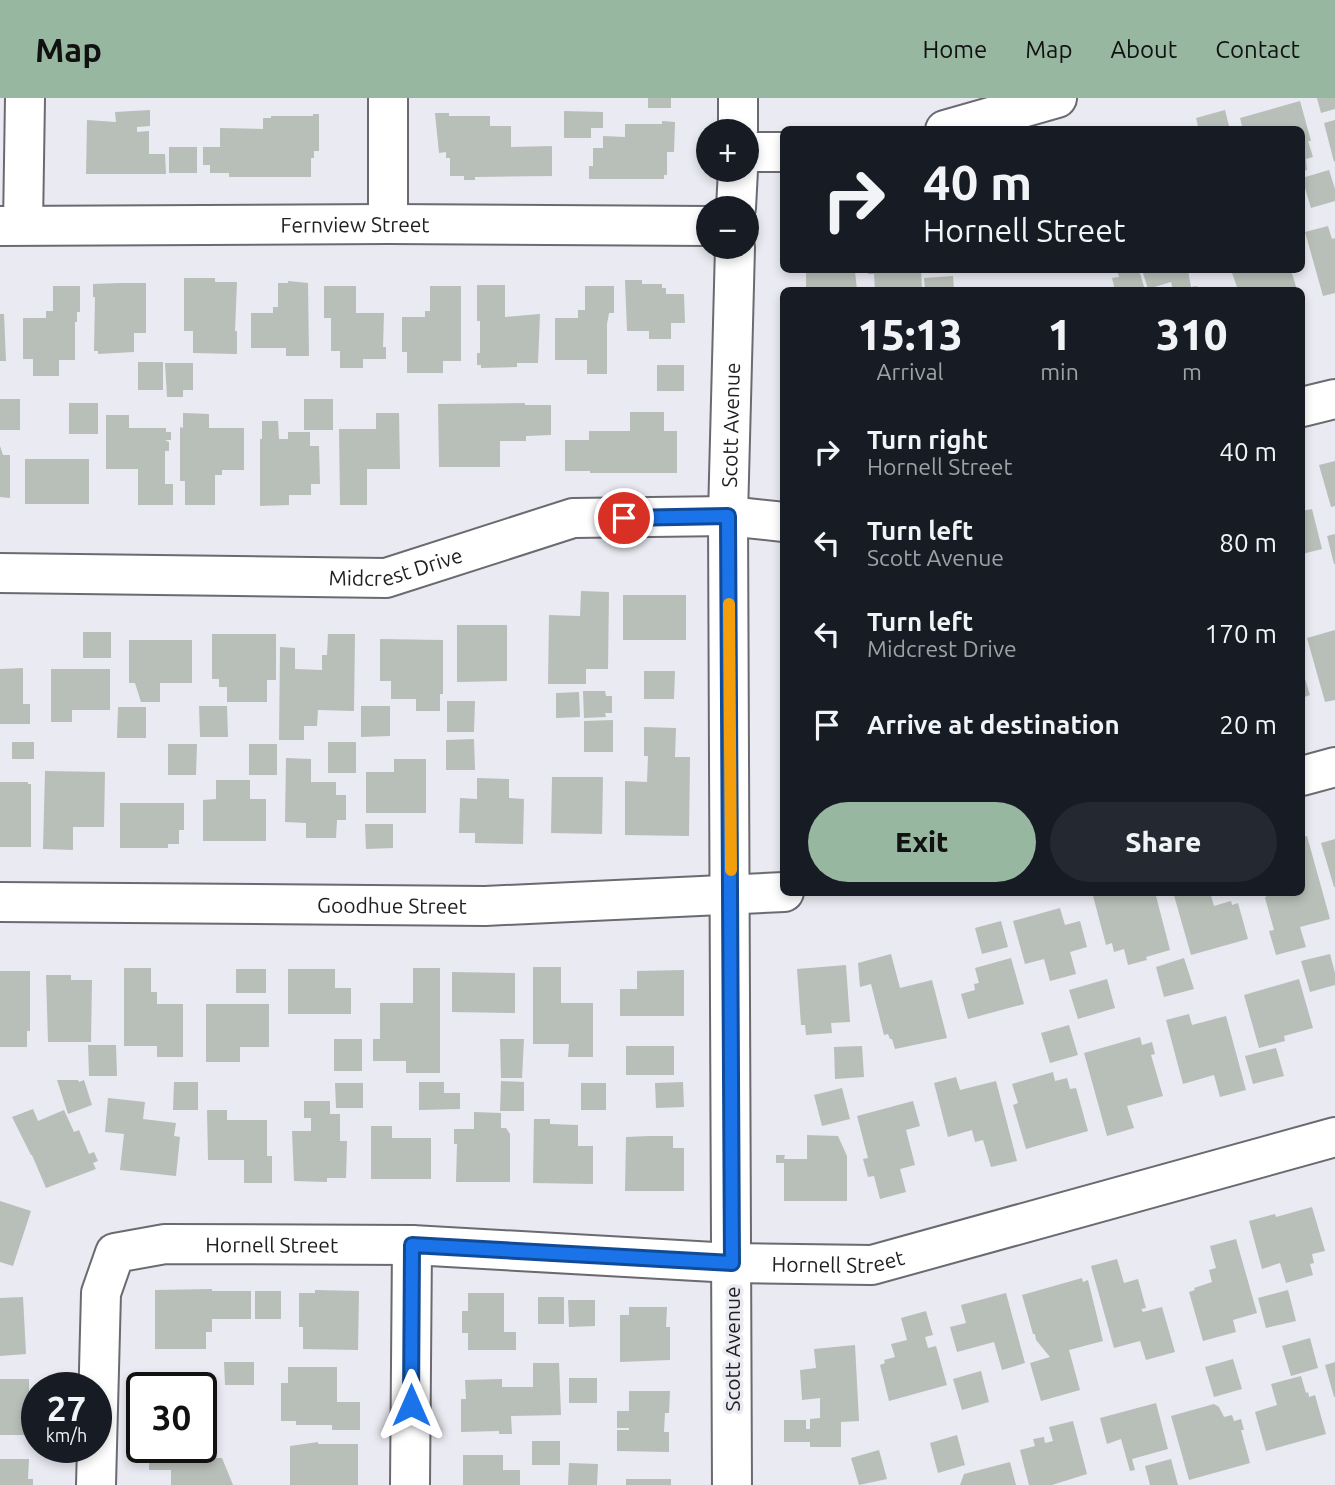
<!DOCTYPE html>
<meta charset="utf-8">
<style>
:root{--surface:#171b24;--page:#242831;--text:#f1f3f6;--muted:#9ea1a6;--accent:#98b7a0}
body{margin:0;font-family:Ubuntu,sans-serif;background:var(--page);color:var(--text);height:100vh;display:flex;flex-direction:column;font-size:26px;white-space:nowrap}
*{box-sizing:border-box;margin:0}
p{font-size:23px;color:var(--muted)}
.icon{flex:none;width:38px;height:38px;fill:none;stroke:currentColor;stroke-width:2;stroke-linecap:round;stroke-linejoin:round}
.map{position:relative;flex:1;overflow:hidden}
.panel{position:absolute;left:780px;top:189px;width:525px;height:609px;display:flex;flex-direction:column;background:var(--surface);border-radius:10px;box-shadow:0 4px 10px #0003}
.panel>*{flex:none}
.banner{position:absolute;left:780px;top:28px;width:525px;height:147px;border-radius:10px;box-shadow:0 4px 10px #0003;background:#171b24;color:var(--text);overflow:hidden}
.tools{position:absolute;left:696px;top:21px;display:grid;gap:14px}
.tools a{display:grid;place-items:center;width:63px;height:63px;border-radius:50%;background:var(--surface);box-shadow:0 4px 10px #0003;font-size:35px}
.speed{position:absolute;left:21px;top:1274px;display:flex;gap:14px;font-size:35px;font-weight:700;text-align:center}
.speed>*{display:grid;place-content:center;width:91px;height:91px;border-radius:50%;background:var(--surface);box-shadow:0 4px 10px #0003;line-height:1}
.speed small{font-size:18px;font-weight:400}
.speed .limit{border:4px solid #111;border-radius:10px;background:#fff;color:#111}
.pin{position:absolute;display:grid;place-items:center;width:60px;height:60px;color:#fff;margin:-30px;border:4px solid #fff;border-radius:50%;box-shadow:0 2px 7px #0007}
.me{position:absolute;width:77px;margin:-38px;rotate:0deg;stroke-linejoin:round;filter:drop-shadow(0 0 5px #0008)}
.turn{display:flex;align-items:center;gap:24px;height:147px;padding:0 28px;font-size:32px}
.turn .icon{width:91px;height:91px;stroke-width:2.5}
.turn b{display:block;font-size:49px;line-height:60px}
.eta{display:flex;justify-content:space-evenly;align-items:center;height:119px;text-align:center}
.eta b{font-size:42px;font-weight:800;line-height:49px}
.cta{display:flex;gap:14px;margin-top:auto;padding:14px 28px}
.cta a{flex:1;height:80px;border-radius:42px;background:var(--accent);color:#111;font-size:28px;font-weight:800;line-height:80px;text-align:center}
.cta a+a{background:var(--page);color:var(--text)}
ul{padding:0;list-style:none}
li{display:flex;align-items:center;gap:21px;height:91px;padding:0 28px}
li div{flex:1}
li b{display:block;font-size:26px}
li em{font-style:normal}
header{display:flex;align-items:center;gap:42px;box-sizing:border-box;height:98px;padding:0 35px;background:var(--accent);color:#111}
header strong{font-size:33px}
nav{display:flex;gap:38px;margin-inline-start:auto;font-size:24px}
.map>svg:first-child{display:block}
.building{fill:#b8beb8}
.lines{fill:none;stroke-linecap:round;stroke-linejoin:round}
.minor-casing{stroke:#6a6a70;stroke-width:42}
.minor{stroke:#fff;stroke-width:38}
.route-casing{stroke:#114b97;stroke-width:18}
.route{stroke:#1a73e8;stroke-width:12}
.slow{stroke:#f59e0b;stroke-width:12}
.labels{text-anchor:middle;dominant-baseline:central;stroke-width:7;stroke-linejoin:round;paint-order:stroke}
.street-label{font-size:21px;fill:#212124;stroke:#eaeaf2}
</style>
<header>
<strong>Map</strong>
<nav><a>Home</a><a>Map</a><a>About</a><a>Contact</a></nav>
</header>
<div class="map">
<svg width="1335" height="1387" viewBox="0 0 1335 1387">
<rect width="100%" height="100%" fill="#eaeaf2"/>
<path class="building" d="M648 0H671V10H648Z
M1317 0H1335V11L1321 15Z
M1300 3 1311 43H1308L1313 59 1306 61 1307 72 1302 73V32H1243L1240 20Z
M150 12V28L137 29V34L149 33V56H165L166 76H86L87 22 116 24 115 14Z
M1225 12 1230 32H1199L1196 20Z
M564 13 603 14V30H591V40H564Z
M435 15H449V18H490V28H511V49L552 48V78L475 79V82H464V78H450V60H446V54L439 55Z
M313 16H319V53H314V60H311V79H229V75H210V67H203V49H220V30L263 31V20H271V18H313Z
M1335 22V63L1334 64 1324 25Z
M662 23 675 24 674 54H667V77H664V81H589V68H593V50H603V38L625 39V26H662Z
M169 49H197V75H169Z
M1329 72 1335 91V103L1311 110 1302 80Z
M1328 128 1332 141 1335 140V195L1323 198 1305 134Z
M806 172 855 173 857 192H806Z
M867 172H921L922 192H875L874 176H868Z
M1117 172H1139L1145 192H1115L1112 180 1119 179Z
M1142 172H1188L1191 189 1197 188 1198 192H1173L1171 184 1148 191Z
M1231 172H1291L1297 192H1238Z
M953 178 954 192H925L924 180Z
M184 180H215V184H237L235 233H237V256L193 255V233H184Z
M625 182H642V186H662V190H666V196H684L685 225H671V241H649V233H627Z
M288 183 308 185 309 258H286V250H251V215H273V209H278V185H288Z
M121 185H146V235H134V254L98 256V253H94L95 199H93V186Z
M477 187H505V219L540 216 538 265H517V269L481 270V267H477V255H480V223H477Z
M53 188H80V214H77V224H75V262H59V278H33V261H23V220H46V213H53Z
M324 188H356V215H384L383 249H386V261H363V270H340V253H331V220H324Z
M430 188H461V263H443V275H407V254H402V219H425V213H430Z
M585 188H614V215H609L607 226V276H587V262H555V220H578V212H585Z
M0 216H4L6 263H0Z
M138 264H163V292H138Z
M165 265H193V292H183V299H167Z
M657 267H684V293H657Z
M0 301H20V332H0Z
M304 301H333V332H304Z
M69 305H98V336H69Z
M525 305V307H551V337L526 338V343H500V369H439L438 306Z
M630 314H664V333H677V375H590V373H565V342H589V333H630Z
M183 315 209 316V330H244V372H222V377H215V407H185V383H180V329L183 330Z
M376 315H399L400 371H367V407H340L339 331H376Z
M106 317H129V330H166V334H171V342H165L169 344V353H165V386H173V407H138V371H106Z
M262 323H278L279 341H288V334H310V348H319L320 386H311V397H289V407L260 408V341H262Z
M0 348 3 357H10V400L0 399Z
M25 361H89V406H25Z
M1335 363V408L1331 409 1319 367Z
M1312 411 1322 451 1302 456V413Z
M1335 436V466H1334L1327 438Z
M581 493 609 494 608 571H586V586H548L549 517 580 518Z
M623 497H686V542H623Z
M457 527H507V583L457 584Z
M1335 532V602L1325 604 1307 540Z
M83 534H111V560H83Z
M212 536H276V582H267V604H227V589H219V581H212Z
M328 536H355L354 613 318 612 317 628H304V642H279L280 549 295 550V571L322 572V557H327Z
M380 541 443 542V596H440V613H416V601H391V583H380Z
M129 542H192V585H160V604H141L135 585H129Z
M23 570V606H30V626H0V571Z
M51 571H110V612H72V624H51Z
M1302 571 1310 597 1302 600Z
M644 573H675L674 601H644Z
M583 593H605L606 598H612V615H605L606 619 584 620Z
M579 594 580 619 556 620V595Z
M447 603H475L474 634H447Z
M199 608H227L228 639H200Z
M361 608H390V638L361 639Z
M118 609H146V640H117Z
M613 622V654H584V623Z
M644 629 676 630 675 659H690L689 738 625 737V683L647 684 648 658H644Z
M474 641 475 672H446V642Z
M12 644H34V661H12Z
M328 644H356V675H328Z
M168 646H197L196 677H168Z
M249 646H277V677H249Z
M286 660 311 661V684H336V697H346V722H337L336 740H306V725L285 724Z
M394 661H426V715H366V674H394Z
M45 673 105 674 104 729H73V752L43 751Z
M552 679H603L602 736 551 735Z
M477 680 509 681V700L524 701 523 746 475 745V735H459L460 700 477 701Z
M216 682H250V701H266V743H203V702L216 701Z
M0 684H28V686H31V749H0Z
M120 705H184V732H179V746H168V750H120Z
M365 726H393V750L366 751Z
M1307 738 1330 821 1300 829 1306 849 1276 857 1269 833 1274 832 1265 800 1267 797 1276 794 1277 797 1279 794H1302V739Z
M1335 741V789H1334L1321 745Z
M1092 794H1155L1170 852 1146 859 1147 862 1128 867 1124 851 1114 854 1112 845 1106 847Z
M1173 794H1210L1214 808 1231 803 1232 807 1238 805 1248 841 1191 857Z
M1060 810 1065 827 1080 823 1087 849 1070 854 1076 876 1050 883 1044 861 1025 866 1013 823Z
M1001 823 1008 849 982 856 975 830Z
M891 856 900 890 932 882 947 940 895 951 892 941H890L888 936 884 937 871 886 860 889 858 865Z
M1330 856 1335 875V887L1310 894 1301 863Z
M1011 860 1024 906 968 921 961 896 975 892 974 886 979 885 975 870Z
M1184 860 1194 891 1164 899 1156 869Z
M846 867 850 924 831 925 832 935 806 937 805 927H801L797 871Z
M533 869H561V905H593V959H568L569 946H533Z
M124 870H151V894H157V906H183V959H157V948H124Z
M413 870H440V975H406V963H373V941H380V905H413Z
M236 871H266V895H236Z
M288 871H335V890H351V916H288Z
M684 872V918H620V891H637V873Z
M0 873H30V933H27V949H0Z
M452 874 515 875V915L452 914Z
M46 877H71V882H92L91 944H48Z
M1107 881 1115 910 1078 921 1069 892Z
M1299 881 1313 930 1284 938 1285 943 1259 950 1244 897Z
M206 906H269V949H240V964H206Z
M1189 916 1192 927 1226 918 1246 992 1220 999 1214 977 1183 986 1166 922Z
M1069 927 1078 957 1050 965 1041 935Z
M1140 939 1142 947 1152 944 1155 956 1151 957 1163 998 1127 1008 1134 1030 1107 1038 1084 955Z
M334 941H362V973H334Z
M500 941H524L522 980H501Z
M88 947H116L117 978H89Z
M626 948H674V977H626Z
M862 948 864 979 835 981 834 949Z
M1276 950 1284 978 1253 986 1245 958Z
M1053 974 1055 983 1067 980 1070 991 1076 990 1088 1033 1026 1051 1013 1007 1018 1005 1012 986Z
M956 979 960 992 996 983 1017 1063 991 1069 983 1042 975 1044 972 1032 948 1039 934 985Z
M57 982H78L79 984 84 982 92 1007 68 1016Z
M501 983 524 984V1013H500Z
M174 984H198V1012H173Z
M419 984H444V995H460V1011L419 1012Z
M683 984 684 1009 656 1010 655 985Z
M335 985H363V1010H336Z
M581 985H606V1012H581Z
M842 990 850 1021 822 1028 814 997Z
M108 1000 145 1004 143 1021 176 1025 174 1038 180 1039 176 1078 120 1072 124 1036 105 1034Z
M304 1003H330V1016H340V1043H347L346 1080H327V1084L294 1083 292 1033H311V1020H304Z
M913 1003 920 1028 906 1032 915 1067 900 1071 906 1094 880 1101 874 1078 868 1079 863 1061 868 1060 857 1018Z
M33 1011 38 1023 64 1012 74 1034 79 1032 89 1056 94 1054 98 1063 93 1065 96 1071 46 1090 32 1057H31L12 1019Z
M207 1012H227V1022H267V1058H272V1085H244V1062H208Z
M474 1014 501 1015V1030H506L510 1036V1084H456L457 1046H454V1031H474Z
M534 1021H550V1026L578 1027V1048H593V1086L533 1085Z
M371 1028H392V1040H431V1081H371Z
M807 1037 838 1038 847 1058V1103H784V1065H776V1057H785L784 1061H807Z
M649 1038H673V1050H684V1093H625L626 1039Z
M0 1103 31 1113 13 1168 0 1164Z
M1312 1109 1325 1153 1312 1156 1314 1165 1310 1166 1313 1177 1286 1185 1280 1165 1262 1171 1249 1123 1275 1116 1276 1119Z
M1236 1141 1257 1215 1233 1222 1236 1234 1203 1243 1189 1194 1195 1192 1194 1190 1212 1184 1209 1172 1216 1170 1210 1148Z
M1117 1161 1124 1185 1138 1181 1146 1210 1141 1211 1143 1214 1162 1209 1175 1254 1146 1262 1140 1243 1114 1250 1091 1168Z
M1082 1180 1083 1184 1088 1182 1103 1243 1069 1252 1080 1292 1041 1303 1030 1265 1050 1259 1036 1242 1035 1236H1033L1022 1197Z
M212 1191V1193H251V1221H212V1234H206V1251H155V1192Z
M315 1192 359 1193 358 1252 303 1251V1229H299V1195H315Z
M1288 1192 1296 1223 1266 1230 1258 1200Z
M255 1193H281V1221H255Z
M468 1195H504V1234H516V1252H468V1235H462V1213H468Z
M1006 1195 1025 1265 1002 1272 994 1244 957 1254 950 1229 966 1225 961 1207Z
M23 1199 26 1256 0 1258V1200Z
M538 1199H564V1226H538Z
M568 1202H595V1228L569 1229Z
M629 1209H667L666 1229H670V1262L620 1264V1217H629Z
M926 1213 933 1237 925 1239 928 1250 936 1248 947 1287 889 1303 880 1267 885 1265 884 1262 895 1259 891 1246 907 1242 901 1220Z
M1310 1240 1318 1270 1291 1278 1282 1248Z
M855 1247 859 1323 841 1324V1349H810V1344H784V1322H806V1331H810V1321L820 1320V1300L802 1302 800 1272 816 1270 814 1251Z
M1233 1261 1242 1291 1214 1299 1205 1269Z
M224 1264H254V1287H225Z
M1335 1264V1299H1334L1325 1267Z
M533 1265H559L561 1317 511 1318 512 1336H499V1333L461 1334V1301H466L465 1282 502 1281V1289H533Z
M288 1269H337V1304H360V1332H332V1327H296V1323H281V1285H288Z
M981 1273 989 1304 962 1312 953 1281Z
M150 1277 194 1278V1284H210V1313H201V1290H150Z
M1301 1278 1306 1295 1308 1294 1309 1299 1315 1297 1326 1336 1266 1353 1255 1314 1277 1307 1271 1286Z
M569 1280H597V1305H569Z
M0 1281H29V1337H0Z
M629 1293H670L669 1315H665L664 1334H669V1354L617 1353V1332H629V1330H617V1313H629Z
M1156 1305 1168 1351 1132 1361 1135 1372 1130 1373 1121 1341 1107 1346 1100 1320Z
M1214 1306 1219 1309 1224 1319 1232 1317 1234 1323 1241 1321 1244 1332H1241L1250 1365 1189 1382 1171 1318Z
M1073 1323 1087 1376 1052 1387H1029L1020 1352 1035 1348 1033 1341 1044 1339 1045 1345 1053 1343 1049 1329Z
M957 1337 965 1367 938 1375 930 1345Z
M532 1343H560V1367H532Z
M318 1344V1346H358V1387H290V1348Z
M149 1349H212L211 1360H222L233 1387H171V1372H149Z
M879 1352 887 1381 859 1387 851 1360Z
M463 1357H503V1372H520V1387H463Z
M0 1361H29L28 1381H33V1387H0Z
M1171 1361 1178 1387H1150L1145 1368Z
M1010 1364 1016 1387H960L964 1376Z
M569 1365 598 1366 597 1387H568Z
M626 1381H671V1387H626Z"/>
<g class="lines">
<g class="minor-casing">
<g id="minor">
<path d="M388 0V126"/>
<path d="M945 32 1057 0"/>
<path d="M738 33V0"/>
<path d="M747 54H784"/>
<path d="M736 110 738 72"/>
<path d="M23 127 25 0"/>
<path id="s1" d="M0 128 388 126 709 128"/>
<path d="M1302 309 1335 301"/>
<path id="s2" d="M0 475 386 480 573 420 728 418 784 424"/>
<path d="M1302 678 1335 669"/>
<path id="s3" d="M0 804 485 808 784 794"/>
<path id="s4" d="M96 1387 101 1195 115 1155 165 1146 412 1147 732 1165 872 1167 1335 1039"/>
<path d="M410 1387 412 1147"/>
<path id="s5" d="M732 1387 728 418 735 149"/>
</g>
</g>
<use href="#minor" class="minor"/>
</g>
<g class="lines">
<g class="route-casing">
<path id="route" d="M411 1307 412 1147 732 1165 728 418 624 420"/>
</g>
<use href="#route" class="route"/>
<path class="slow" d="M729 506 731 772"/>
</g>
<g class="labels">
<g class="street-label">
<text stroke="none"><textPath href="#s1" startOffset="355">Fernview Street</textPath></text>
<text stroke="none"><textPath href="#s5" startOffset="1060">Scott Avenue</textPath></text>
<text stroke="none"><textPath href="#s2" startOffset="397">Midcrest Drive</textPath></text>
<text stroke="none"><textPath href="#s3" startOffset="392">Goodhue Street</textPath></text>
<text stroke="none"><textPath href="#s4" startOffset="392">Hornell Street</textPath></text>
<text stroke="none"><textPath href="#s4" startOffset="959">Hornell Street</textPath></text>
<text transform="translate(732 1251) rotate(-90)">Scott Avenue</text>
</g>
</g>
</svg>
<div class="tools">
<a>+</a>
<a>−</a>
</div>
<div class="speed"><div>27<small>km/h</small></div><div class="limit">30</div></div>
<div class="pin" style="left:624px;top:420px;background:#d93025"><svg class="icon" aria-label="arrive" viewBox="0 0 24 24"><path d="M6 21V4h12l-3 4 3 4H6"/></svg></div>
<svg class="me" style="left:411px;top:1307px" viewBox="-20 -20 40 40"><path d="M0-17L14 15 0 8-14 15z" fill="#1a73e8" stroke="#fff" stroke-width="4"/></svg>
<div class="banner">
<div class="turn"><svg class="icon" aria-label="right" viewBox="0 0 24 24"><path d="M7 20v-9h11M14 6l5 5-5 5"/></svg><div><b>40 m</b>Hornell Street</div></div>
</div>
<section class="panel">
<div class="eta">
<div><b>15:13</b><p>Arrival</p></div>
<div><b>1</b><p>min</p></div>
<div><b>310</b><p>m</p></div>
</div>
<ul>
<li><svg class="icon" aria-label="right" viewBox="0 0 24 24"><path d="M7 20v-9h11M14 6l5 5-5 5"/></svg><div><b>Turn right</b><p>Hornell Street</p></div><em>40 m</em></li>
<li><svg class="icon" aria-label="left" viewBox="0 0 24 24"><path d="M17 20v-9H6M10 6l-5 5 5 5"/></svg><div><b>Turn left</b><p>Scott Avenue</p></div><em>80 m</em></li>
<li><svg class="icon" aria-label="left" viewBox="0 0 24 24"><path d="M17 20v-9H6M10 6l-5 5 5 5"/></svg><div><b>Turn left</b><p>Midcrest Drive</p></div><em>170 m</em></li>
<li><svg class="icon" aria-label="arrive" viewBox="0 0 24 24"><path d="M6 21V4h12l-3 4 3 4H6"/></svg><div><b>Arrive at destination</b></div><em>20 m</em></li>
</ul>
<div class="cta"><a>Exit</a><a>Share</a></div>
</section>
</div>
